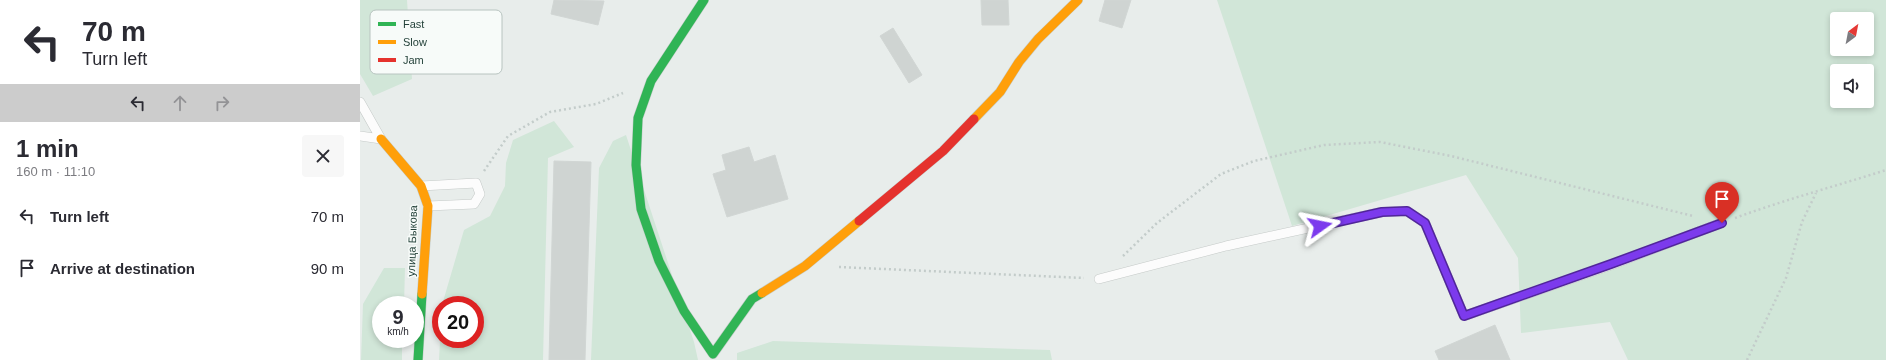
<!DOCTYPE html>
<meta charset="utf-8">
<style>
:root{--surface:#fff;--page:#f7f7f7;--text:#2b2b33;--muted:#7c7c81}
body{margin:0;font-family:Arial,sans-serif;background:var(--page);color:var(--text);height:100vh;display:flex;flex-direction:column;font-size:15px;white-space:nowrap}
*{box-sizing:border-box;margin:0}
p{font-size:13px;color:var(--muted)}
.icon{flex:none;width:22px;height:22px;fill:none;stroke:currentColor;stroke-width:2;stroke-linecap:round;stroke-linejoin:round}
.map{position:relative;flex:1;overflow:hidden}
.sheet{display:flex;flex-direction:column;background:var(--surface);width:360px}
.sheet>*{flex:none}
.banner{background:#fff;color:var(--text);overflow:hidden}
.needle{width:26px;rotate:32deg}
.fabs{position:absolute;left:1470px;top:12px;display:grid;gap:8px}
.fabs a{display:grid;place-items:center;width:44px;height:44px;border-radius:4px;background:var(--surface);box-shadow:0 2px 6px #0003;font-size:20px}
.speed{position:absolute;left:12px;top:296px;display:flex;gap:8px;font-size:20px;font-weight:700;text-align:center}
.speed>*{display:grid;place-content:center;width:52px;height:52px;border-radius:50%;background:var(--surface);box-shadow:0 2px 6px #0003;line-height:1}
.speed small{font-size:10px;font-weight:400}
.speed .limit{border:6px solid #d22;background:#fff;color:#111}
.pin{position:absolute;display:grid;place-items:center;width:34px;height:34px;color:#fff;margin:-41px -17px;border-radius:50% 50% 50% 0;rotate:-45deg;box-shadow:0 0 4px #0007}
.pin .icon{rotate:45deg}
.me{position:absolute;width:44px;margin:-22px;rotate:78deg;stroke-linejoin:round;filter:drop-shadow(0 0 3px #0008)}
.turn{display:flex;align-items:center;gap:14px;height:84px;padding:0 16px;font-size:18px}
.turn .icon{width:52px;height:52px;stroke-width:2.5}
.turn b{display:block;font-size:28px;line-height:34px}
.lanes{display:flex;align-items:center;height:38px;padding:0 16px;background:#0003;justify-content:center;gap:20px;direction:ltr}
.lanes .off{opacity:.35}
.round{display:grid;place-items:center;flex:none;width:42px;height:42px;border-radius:4px;background:var(--page)}
.summary{display:flex;align-items:center;justify-content:space-between;height:68px;padding:0 16px}
h1{font-size:24px;font-weight:700;line-height:30px}
ul{padding:0;list-style:none}
li{display:flex;align-items:center;gap:12px;height:52px;padding:0 16px}
li div{flex:1}
li b{display:block;font-size:15px}
li em{font-style:normal}
main{display:flex;flex:1;min-height:0}
.map>svg:first-child{display:block}
.green{fill:#d1e6d8;fill-rule:evenodd}
.building{fill:#cfd4d2;stroke:#d1d6d4}
.lines{fill:none;stroke-linecap:round;stroke-linejoin:round}
.lane-casing{stroke:#c5cac8;stroke-width:10}
.fast-casing{stroke:#c3cbc8;stroke-width:10}
.slow-casing{stroke:#c3cbc8;stroke-width:10}
.jam-casing{stroke:#c3cbc8;stroke-width:10}
.path{stroke:#c3ccca;stroke-width:2.5;stroke-dasharray:2 3;stroke-linecap:butt}
.lane{stroke:#fcfcfc;stroke-width:9}
.fast{stroke:#30b455;stroke-width:9}
.slow{stroke:#ff9f0a;stroke-width:9}
.jam{stroke:#e5322d;stroke-width:9}
.route-casing{stroke:#51269a;stroke-width:10}
.route{stroke:#7c3aed;stroke-width:7}
.labels{text-anchor:middle;dominant-baseline:central;stroke-width:3;stroke-linejoin:round;paint-order:stroke}
.street-label{font-size:11px;fill:#24423a;stroke:#f7fbf9}
.key{fill:#f7fbf9;stroke:#b8c4c0;stroke-width:1}
.key-label{font-size:11px;fill:#24423a}
</style>
<main>
<section class="sheet">
<div class="banner">
<div class="turn"><svg class="icon" aria-label="left" viewBox="0 0 24 24"><path d="M17 20v-9H6M10 6l-5 5 5 5"/></svg><div><b>70 m</b>Turn left</div></div>
<div class="lanes"><svg class="icon" aria-label="left" viewBox="0 0 24 24"><path d="M17 20v-9H6M10 6l-5 5 5 5"/></svg><svg class="icon off" aria-label="ahead" viewBox="0 0 24 24"><path d="M12 20V5M6 11l6-6 6 6"/></svg><svg class="icon off" aria-label="right" viewBox="0 0 24 24"><path d="M7 20v-9h11M14 6l5 5-5 5"/></svg></div>
</div>
<div class="summary"><div><h1>1 min</h1><p>160 m · 11:10</p></div><a class="round"><svg class="icon" aria-label="close" viewBox="0 0 24 24"><path d="M6 6l12 12M18 6L6 18"/></svg></a></div>
<ul>
<li><svg class="icon" aria-label="left" viewBox="0 0 24 24"><path d="M17 20v-9H6M10 6l-5 5 5 5"/></svg><div><b>Turn left</b></div><em>70 m</em></li>
<li><svg class="icon" aria-label="arrive" viewBox="0 0 24 24"><path d="M6 21V4h12l-3 4 3 4H6"/></svg><div><b>Arrive at destination</b></div><em>90 m</em></li>
</ul>
</section>
<div class="map">
<svg width="1526" height="360" viewBox="0 0 1526 360">
<rect width="100%" height="100%" fill="#e8edeb"/>
<path class="green" d="M0 0H47L52 79 13 96 0 74Z
M857 0H1526V360H1268L1250 322 1161 333 1158 258 1106 175 932 226ZM1477 19H1507V49H1477ZM1477 71H1507V101H1477Z
M194 121 214 147 188 158 183 360H79L81 322V339H115V305H82L104 230 130 216 145 186 146 163 153 140Z
M266 135 334 342 338 360H231L239 168 253 141Z
M24 268H45L44 305H21V339H42V360H1L3 304Z
M413 341 690 350 692 360H377V353Z"/>
<path class="building" d="M194 0 244 1 238 25 191 14Z
M621 0H648L649 25H622Z
M745 0H771L762 28 739 21Z
M533 28 562 75 549 83 520 36Z
M389 147 394 162 415 155 428 199 367 217 353 174 366 170 362 155Z
M194 161 231 162 225 360H189Z
M1135 325 1150 360H1079L1075 351Z"/>
<g class="lines">
<g class="lane-casing">
<path id="lane" d="M0 102 21 139
M0 136 21 139
M61 186 116 183 120 194 114 204 68 206
M739 279 866 246 1022 212 1047 211 1065 223 1104 316 1251 265 1361 223"/>
</g>
<g class="fast-casing">
<path id="fast" d="M344 0 291 81 278 118 276 165 281 209 299 261 324 311 353 354 392 299 402 293
M58 360 62 294"/>
</g>
<g class="slow-casing">
<path id="slow" d="M614 119 640 92 659 62 678 39 718 0
M21 139 61 186 68 206 62 294
M402 293 445 266 499 221"/>
</g>
<g class="jam-casing">
<path id="jam" d="M499 221 583 151 614 119"/>
</g>
<path class="path" d="M124 171 148 136 190 112 236 104 263 93
M1375 218C1424 200 1476 186 1526 170
M763 256 797 223 861 174 894 161 964 145 1020 142 1091 156 1333 216
M479 267 724 278
M1387 360 1426 278 1442 222 1456 193"/>
<use href="#lane" class="lane"/>
<use href="#fast" class="fast"/>
<use href="#slow" class="slow"/>
<use href="#jam" class="jam"/>
</g>
<g class="lines">
<g class="route-casing">
<path id="route" d="M960 226 1022 212 1047 211 1065 223 1104 316 1251 264 1362 223"/>
</g>
<use href="#route" class="route"/>
</g>
<g class="labels">
<g class="street-label">
<text transform="translate(52 241) rotate(-88)">улица Быкова</text>
</g>
</g>
<rect x="10" y="10" width="132" height="64" rx="6" class="key"/>
<rect x="18" y="22" width="18" height="4" fill="#30b455"/>
<rect x="18" y="40" width="18" height="4" fill="#ff9f0a"/>
<rect x="18" y="58" width="18" height="4" fill="#e5322d"/>
<g class="key-label">
<text x="43" y="28">Fast</text>
<text x="43" y="46">Slow</text>
<text x="43" y="64">Jam</text>
</g>
</svg>
<div class="fabs">
<a><svg class="needle" viewBox="-14 -14 28 28"><path d="M0-13l5 13h-10z" fill="#e53935"/><path d="M0 13l5-13h-10z" fill="#7c7c81"/></svg></a>
<a><svg class="icon" aria-label="sound" viewBox="0 0 24 24"><path d="M4 9h4l5-4v14l-5-4H4zM17 9q2 3 0 6"/></svg></a>
</div>
<div class="speed"><div>9<small>km/h</small></div><div class="limit">20</div></div>
<div class="pin" style="left:1362px;top:223px;background:#d93025"><svg class="icon" aria-label="arrive" viewBox="0 0 24 24"><path d="M6 21V4h12l-3 4 3 4H6"/></svg></div>
<svg class="me" style="left:960px;top:226px" viewBox="-20 -20 40 40"><path d="M0-17L14 15 0 8-14 15z" fill="#7c3aed" stroke="#fff" stroke-width="4"/></svg>
</div>
</main>
